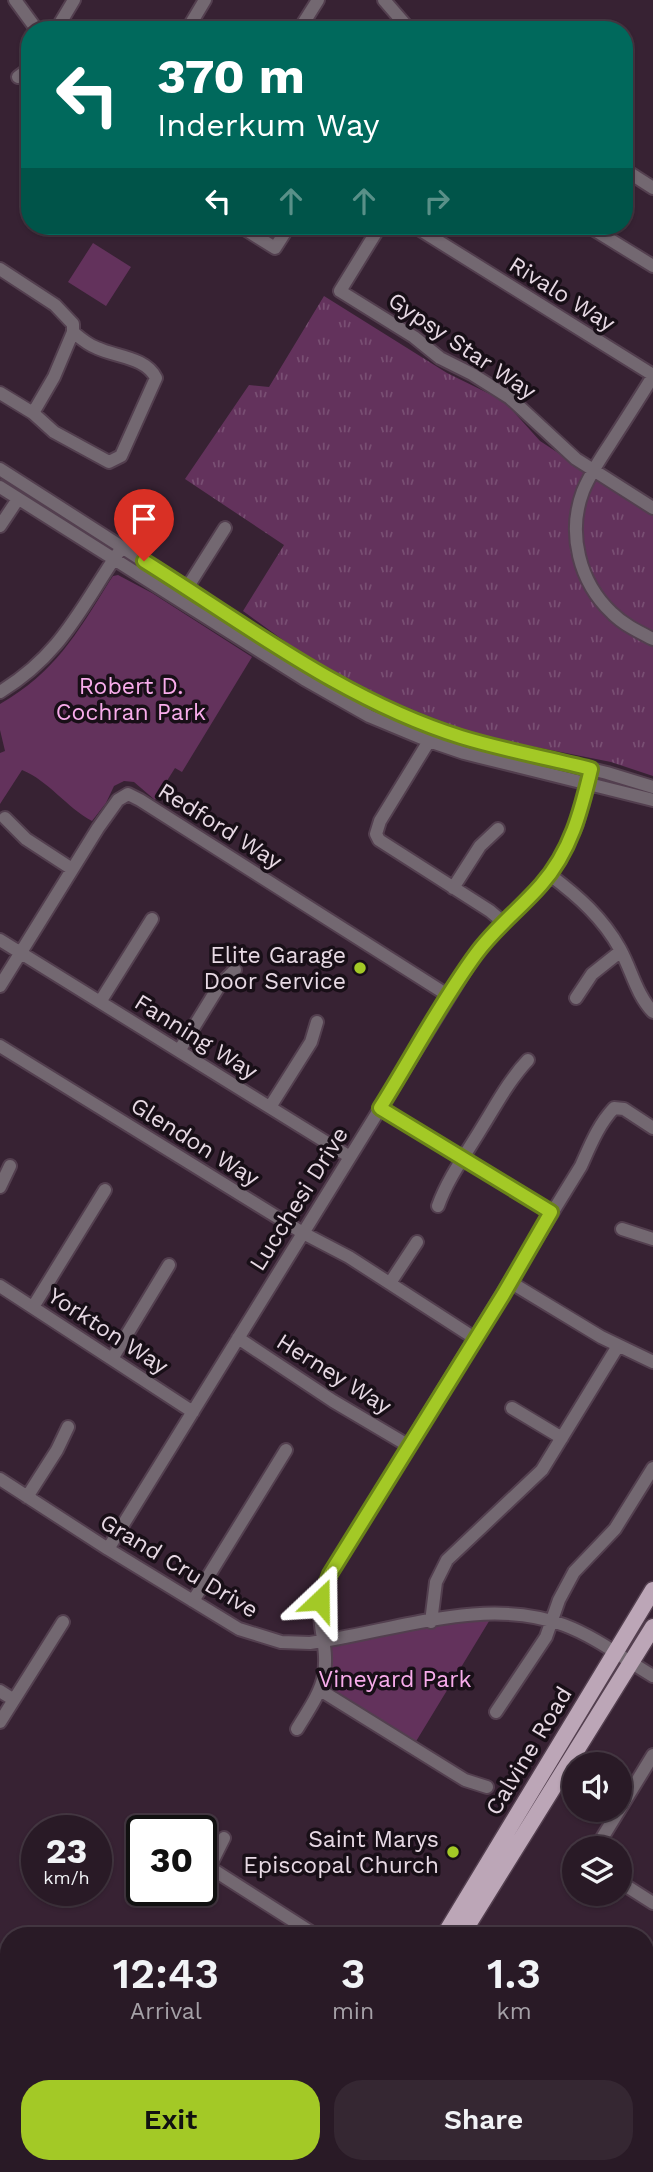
<!DOCTYPE html>
<style>
:root{--surface:#291a26;--page:#352732;--text:#f1f3f6;--muted:#a5a1a7;--line:#453843;--accent:#a3c926}
body{margin:0;font-family:"Work Sans",sans-serif;background:var(--page);color:var(--text);height:100vh;display:flex;flex-direction:column;font-size:26px;white-space:nowrap}
*{box-sizing:border-box;margin:0}
p{font-size:23px;color:var(--muted)}
.icon{flex:none;width:38px;height:38px;fill:none;stroke:currentColor;stroke-width:2;stroke-linecap:round;stroke-linejoin:round}
.map{position:relative;flex:1;overflow:hidden}
.drawer{position:absolute;left:0px;top:1927px;width:654px;height:247px;display:flex;flex-direction:column;background:var(--surface);border-radius:28px 28px 0 0;box-shadow:0 2px 5px #0004,0 0 0 2px var(--line)}
.drawer>*{flex:none}
.top-card{position:absolute;left:21px;top:21px;width:612px;height:214px;border-radius:28px;box-shadow:0 2px 5px #0004,0 0 0 2px var(--line);background:#00695c;color:#fff;overflow:hidden}
.fabs{position:absolute;left:562px;top:1752px;display:grid;gap:14px}
.fabs a{display:grid;place-items:center;width:70px;height:70px;border-radius:50%;background:var(--surface);box-shadow:0 2px 5px #0004,0 0 0 2px var(--line);font-size:35px}
.speed{position:absolute;left:21px;top:1815px;display:flex;gap:14px;font-size:35px;font-weight:700;text-align:center}
.speed>*{display:grid;place-content:center;width:91px;height:91px;border-radius:50%;background:var(--surface);box-shadow:0 2px 5px #0004,0 0 0 2px var(--line);line-height:1}
.speed small{font-size:18px;font-weight:400}
.speed .limit{border:4px solid #111;border-radius:10px;background:#fff;color:#111}
.pin{position:absolute;display:grid;place-items:center;width:60px;height:60px;color:#fff;margin:-72px -30px;border-radius:50% 50% 50% 0;rotate:-45deg;box-shadow:0 0 7px #0007}
.pin .icon{rotate:45deg}
.me{position:absolute;width:77px;margin:-38px;rotate:23deg;stroke-linejoin:round;filter:drop-shadow(0 0 5px #0008)}
.turn{display:flex;align-items:center;gap:24px;height:147px;padding:0 21px;font-size:32px}
.turn .icon{width:91px;height:91px;stroke-width:2.5}
.turn b{display:block;font-size:49px;line-height:60px}
.lanes{display:flex;align-items:center;height:66px;padding:0 21px;background:#0003;justify-content:center;gap:35px;direction:ltr}
.lanes .off{opacity:.35}
.eta{display:flex;justify-content:space-evenly;align-items:center;height:119px;text-align:center}
.eta b{font-size:42px;font-weight:600;line-height:49px}
.primary-button{display:flex;gap:14px;margin-top:auto;padding:14px 21px}
.primary-button a{flex:1;height:80px;border-radius:28px;background:var(--accent);color:#111;font-size:28px;font-weight:600;line-height:80px;text-align:center}
.primary-button a+a{background:var(--page);color:var(--text)}
.map>svg:first-child{display:block}
.built{fill:#432a3f}
.grass{fill:url(#grass-tufts)}
.green{fill:#63325c}
.lines{fill:none;stroke-linecap:round;stroke-linejoin:round}
.stream{stroke:#280024;stroke-width:2.5}
.minor-casing{stroke:#533f4f;stroke-width:16}
.major-casing{stroke:#533f4f;stroke-width:19}
.minor{stroke:#736871;stroke-width:12}
.major{stroke:#bca6b7;stroke-width:16}
.route-casing{stroke:#6a8319;stroke-width:18}
.route{stroke:#a3c926;stroke-width:12}
.poi-dot{fill:#a3c926;stroke:#180f17;stroke-width:2.5}
.labels{text-anchor:middle;dominant-baseline:central;stroke-width:7;stroke-linejoin:round;paint-order:stroke}
.street-label{font-size:23px;fill:#e7d9e4;stroke:#180f17}
.park-label{font-size:23px;fill:#f8aceb;stroke:#180f17}
.poi-label{font-size:23px;fill:#e7d9e4;stroke:#180f17;text-anchor:end}
</style>
<div class="map">
<svg width="653" height="2172" viewBox="0 0 653 2172">
<defs>
<pattern id="grass-tufts" width="24" height="20" patternUnits="userSpaceOnUse" patternTransform="scale(1.75)"><rect width="24" height="20" fill="#63325c"/><path d="M3 7l-1-3M5 7V3M7 7l1-3M15 17l-1-3M17 17v-4M19 17l1-3" fill="none" stroke="#794f73"/></pattern>
</defs>
<rect width="100%" height="100%" fill="#372233"/>
<path class="built" d="M333 2165H519L531 2172H330Z"/>
<path class="grass" d="M324 296 447 373 504 401 540 441 653 515V776L611 762 456 731 330 674 243 611 284 545 185 479 249 385 269 387Z"/>
<path class="green" d="M93 243 131 267 106 306 68 282Z
M118 575 152 593 252 657 182 772 175 768 155 800 134 782 124 781 114 786 106 803 92 821C66 807 49 781 22 770L0 804V753L5 751 0 730V704C55 672 76 635 109 582L113 576Z
M494 1613 412 1748 320 1690 323 1642Z"/>
<g class="lines">
<path class="stream" d="M624 2165 635 2172"/>
<g class="minor-casing">
<path id="minor" d="M15 0 37 30
M384 0 410 30
M56 30 74 0
M187 30 205 0
M299 30 318 0
M18 77 30 68
M625 170 653 188
M240 226 275 248 289 226
M380 226 340 291 414 337 440 358 472 374 510 398 576 459 653 508
M414 226 653 375
M588 226 653 266
M0 269 55 305 73 324V332C80 338 88 345 97 348 116 357 146 357 156 378L121 456 109 462 54 432 33 413 0 393
M653 376C639 399 624 422 610 444 600 459 590 474 583 491 567 533 579 582 612 613 624 625 639 632 653 639
M33 413 54 377 73 332
M0 469 309 667 390 709 460 737 607 773 653 787
M0 487 304 679 369 716 429 741 464 753 653 800
M0 526 18 499
M187 588 225 528
M0 692C61 655 80 609 118 553
M429 741 380 821 376 834 379 840 490 911 503 922
M5 818 26 839 72 869
M550 875C578 896 603 918 620 949 632 971 636 994 653 1012
M453 888 480 846 498 829
M0 940 350 1157
M0 986 98 828 118 800 128 794 140 800 449 996
M576 998 592 974 621 951
M100 1002 152 919
M0 1046 303 1233 349 1257 476 1339
M179 1051 219 986 235 970
M270 1107 311 1042 317 1022
M380 1108 551 1212
M0 1187 10 1166
M438 1206C448 1178 466 1154 481 1129 496 1105 509 1080 528 1060
M622 1229 653 1239
M510 1282 601 1337 653 1362
M390 1283 417 1242
M0 1286 193 1412
M33 1307 105 1190
M238 1338 333 1401 409 1446
M112 1359 169 1265
M512 1408 562 1438
M0 1479 108 1549 239 1629 281 1642 310 1643C392 1632 484 1595 564 1625 596 1637 624 1659 653 1676
M27 1497 57 1450 68 1427
M108 1549 473 958 500 925 543 884 560 860 577 824 591 769
M193 1601 286 1450
M431 1622 436 1582 447 1560 542 1470 618 1346
M320 1690 465 1780 487 1787
M0 1691 14 1700
M496 1712 546 1637 559 1600 574 1572 615 1529 653 1468
M0 1722 63 1622
M297 1729C307 1712 320 1695 324 1675 330 1635 308 1617 330 1574L581 1166C590 1146 598 1125 614 1108L624 1109 653 1128
M224 1838 211 1864 212 1869 317 1936
M596 1848 653 1755
M620 1882 653 1903
M646 2007 653 2012
M646 2098 653 2086
M601 2172 605 2165"/>
</g>
<g class="major-casing">
<path id="major" d="M444 1936 653 1590
M461 1936 653 1627
M300 2172 304 2165
M319 2172 323 2165"/>
</g>
<use href="#minor" class="minor"/>
<use href="#major" class="major"/>
</g>
<g class="lines">
<g class="route-casing">
<path id="route" d="M144 561C245 624 345 701 461 737 503 750 548 758 591 769 581 811 571 851 541 885 520 909 495 928 476 954 440 1003 412 1057 380 1108L551 1212 503 1295 330 1574 320 1600"/>
</g>
<use href="#route" class="route"/>
</g>
<g class="poi-dot">
<circle cx="360" cy="968" r="7"/>
<circle cx="453" cy="1852" r="7"/>
</g>
<g class="labels">
<g class="street-label">
<text transform="translate(562 294) rotate(32)">Rivalo Way</text>
<text transform="translate(462 346) rotate(34)">Gypsy Star Way</text>
<text transform="translate(220 826) rotate(32)">Redford Way</text>
<text transform="translate(196 1037) rotate(32)">Fanning Way</text>
<text transform="translate(195 1142) rotate(32)">Glendon Way</text>
<text transform="translate(299 1199) rotate(-58)">Lucchesi Drive</text>
<text transform="translate(108 1331) rotate(33)">Yorkton Way</text>
<text transform="translate(334 1374) rotate(32)">Herney Way</text>
<text transform="translate(179 1566) rotate(31)">Grand Cru Drive</text>
<text transform="translate(529 1751) rotate(-59)">Calvine Road</text>
</g>
<g class="park-label">
<text x="131" y="686">Robert D.<tspan x="131" dy="26">Cochran Park</tspan></text>
<text x="395" y="1679">Vineyard Park</text>
</g>
<g class="poi-label">
<text x="346" y="955">Elite Garage<tspan x="346" dy="26">Door Service</tspan></text>
<text x="439" y="1839">Saint Marys<tspan x="439" dy="26">Episcopal Church</tspan></text>
</g>
</g>
</svg>
<div class="fabs">
<a><svg class="icon" aria-label="sound" viewBox="0 0 24 24"><path d="M4 9h4l5-4v14l-5-4H4zM17 9q2 3 0 6"/></svg></a>
<a><svg class="icon" aria-label="layers" viewBox="0 0 24 24"><path d="M12 4l9 5-9 5-9-5zM3 14l9 5 9-5"/></svg></a>
</div>
<div class="speed"><div>23<small>km/h</small></div><div class="limit">30</div></div>
<div class="pin" style="left:144px;top:561px;background:#d93025"><svg class="icon" aria-label="arrive" viewBox="0 0 24 24"><path d="M6 21V4h12l-3 4 3 4H6"/></svg></div>
<svg class="me" style="left:320px;top:1600px" viewBox="-20 -20 40 40"><path d="M0-17L14 15 0 8-14 15z" fill="#a3c926" stroke="#fff" stroke-width="4"/></svg>
<div class="top-card">
<div class="turn"><svg class="icon" aria-label="left" viewBox="0 0 24 24"><path d="M17 20v-9H6M10 6l-5 5 5 5"/></svg><div><b>370 m</b>Inderkum Way</div></div>
<div class="lanes"><svg class="icon" aria-label="left" viewBox="0 0 24 24"><path d="M17 20v-9H6M10 6l-5 5 5 5"/></svg><svg class="icon off" aria-label="ahead" viewBox="0 0 24 24"><path d="M12 20V5M6 11l6-6 6 6"/></svg><svg class="icon off" aria-label="ahead" viewBox="0 0 24 24"><path d="M12 20V5M6 11l6-6 6 6"/></svg><svg class="icon off" aria-label="right" viewBox="0 0 24 24"><path d="M7 20v-9h11M14 6l5 5-5 5"/></svg></div>
</div>
<section class="drawer">
<div class="eta">
<div><b>12:43</b><p>Arrival</p></div>
<div><b>3</b><p>min</p></div>
<div><b>1.3</b><p>km</p></div>
</div>
<div class="primary-button"><a>Exit</a><a>Share</a></div>
</section>
</div>
